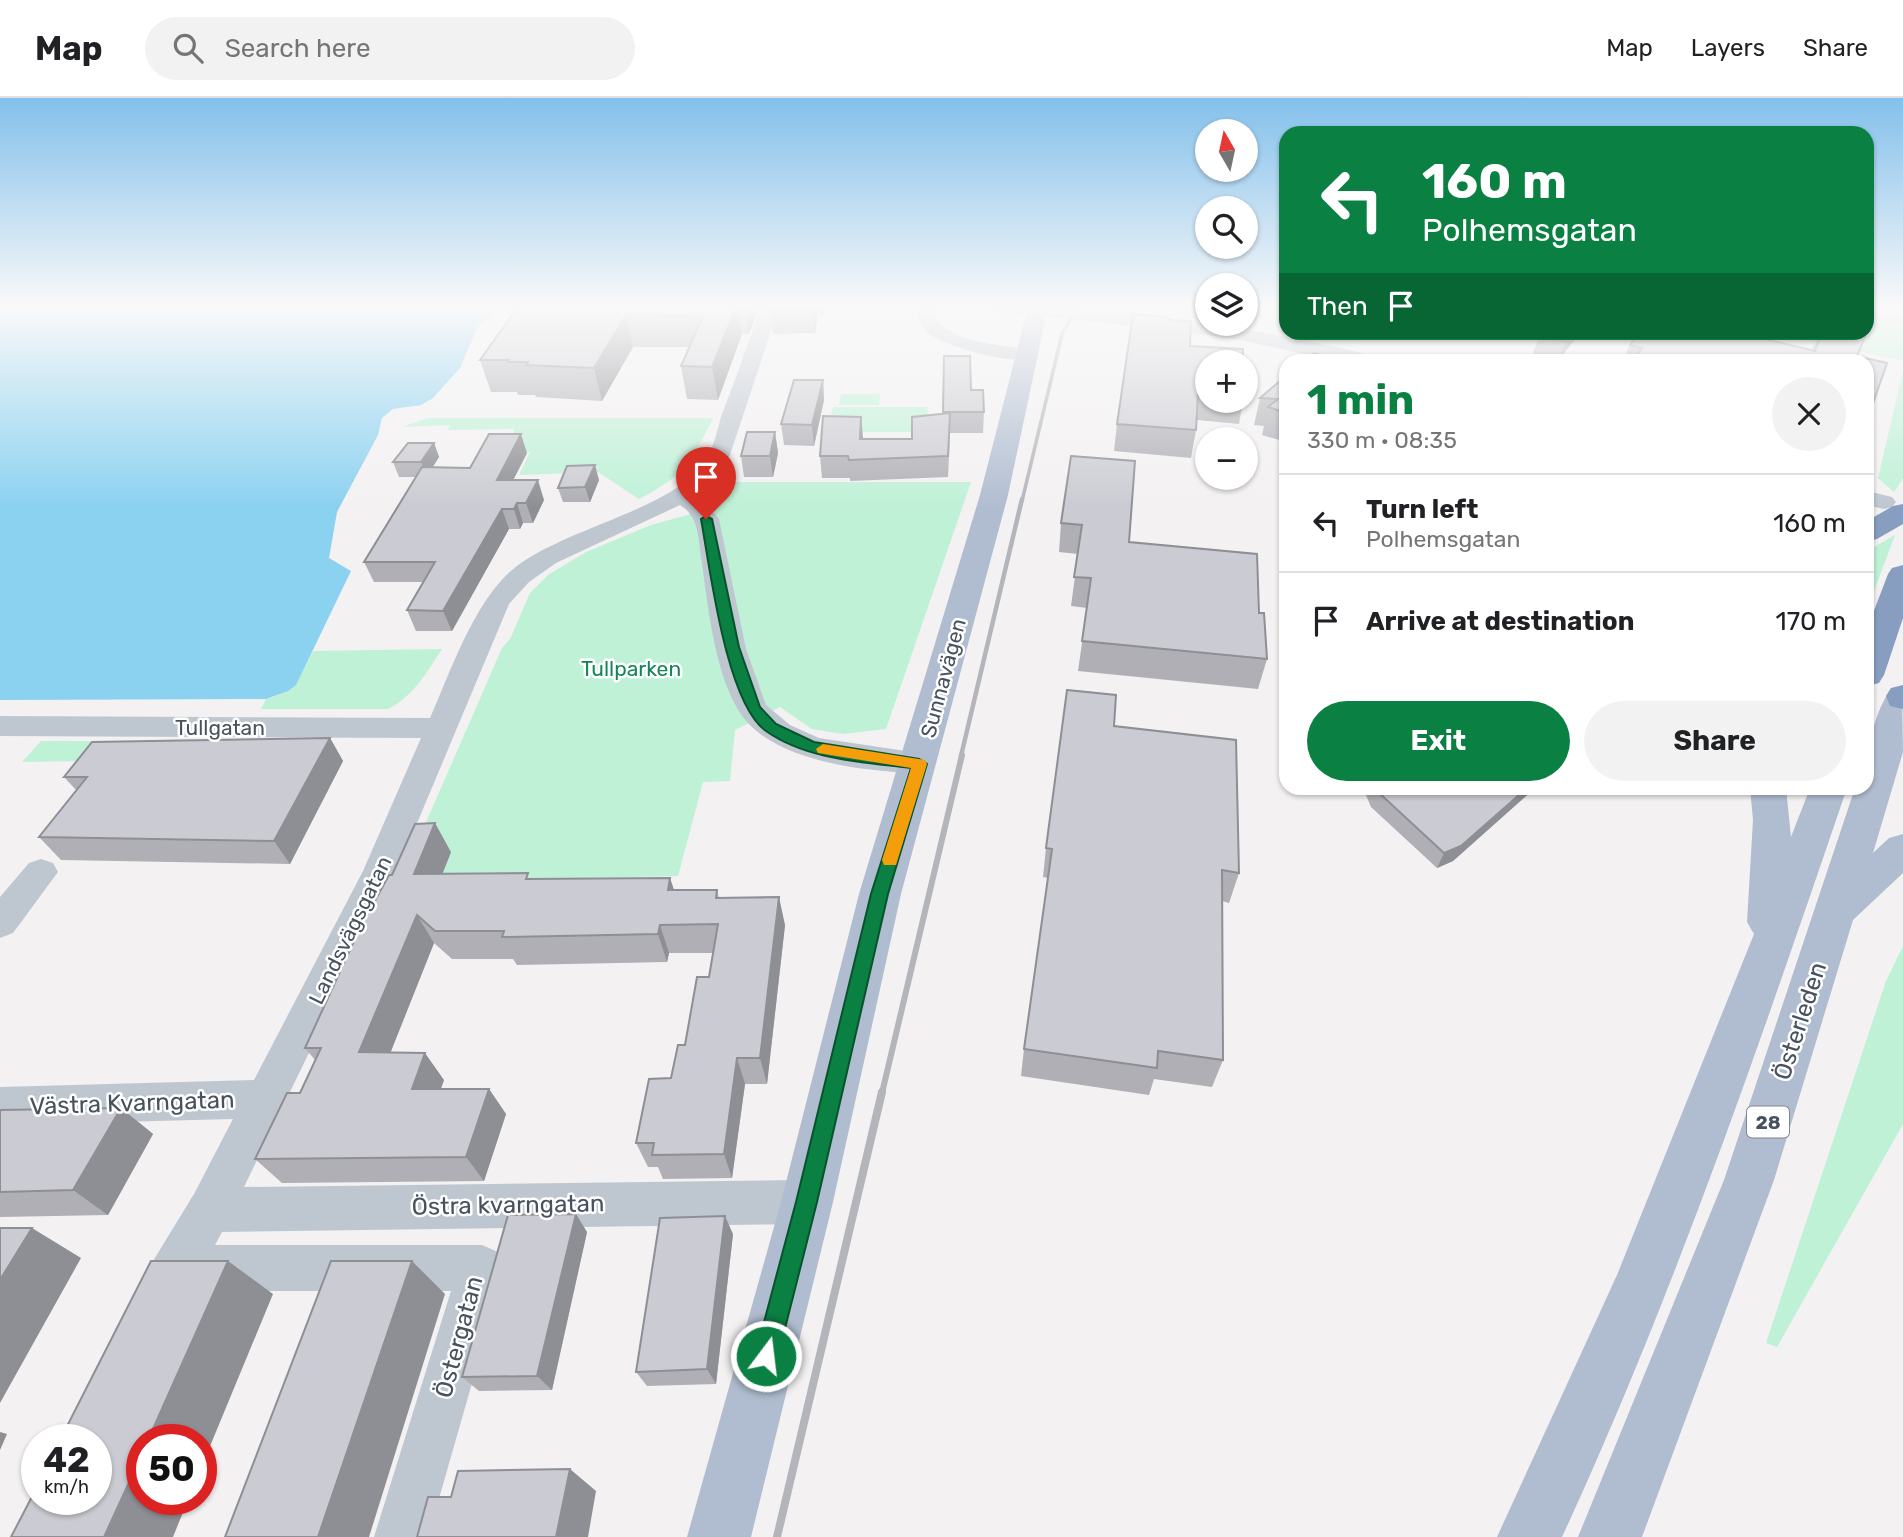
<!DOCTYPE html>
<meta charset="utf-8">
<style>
:root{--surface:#fff;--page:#f2f2f2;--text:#202124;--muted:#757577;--line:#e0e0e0;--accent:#0b8043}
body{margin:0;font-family:Rubik,sans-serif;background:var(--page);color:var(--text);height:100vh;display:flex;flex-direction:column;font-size:26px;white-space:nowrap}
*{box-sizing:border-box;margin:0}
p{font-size:23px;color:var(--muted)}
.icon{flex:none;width:38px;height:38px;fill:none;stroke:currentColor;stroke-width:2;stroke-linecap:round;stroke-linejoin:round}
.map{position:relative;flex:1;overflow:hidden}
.side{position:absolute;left:1279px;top:256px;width:595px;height:441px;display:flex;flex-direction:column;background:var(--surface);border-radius:21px;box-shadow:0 2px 5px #0004}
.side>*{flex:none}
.banner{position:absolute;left:1279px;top:28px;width:595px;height:214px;border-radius:21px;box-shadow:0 2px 5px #0004;background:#0b8043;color:#fff;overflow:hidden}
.needle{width:46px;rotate:351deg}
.buttons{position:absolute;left:1195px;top:21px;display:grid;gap:14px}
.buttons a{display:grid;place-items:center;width:63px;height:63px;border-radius:50%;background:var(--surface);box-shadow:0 2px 5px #0004;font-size:35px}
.speed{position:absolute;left:21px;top:1326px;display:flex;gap:14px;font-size:35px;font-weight:700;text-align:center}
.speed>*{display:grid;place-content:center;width:91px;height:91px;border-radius:50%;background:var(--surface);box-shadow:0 2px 5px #0004;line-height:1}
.speed small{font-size:18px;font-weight:400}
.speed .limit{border:10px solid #d22;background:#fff;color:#111}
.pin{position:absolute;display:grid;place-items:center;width:60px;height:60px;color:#fff;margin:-72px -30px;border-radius:50% 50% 50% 0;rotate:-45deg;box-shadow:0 0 7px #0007}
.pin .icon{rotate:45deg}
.me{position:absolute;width:77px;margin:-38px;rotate:15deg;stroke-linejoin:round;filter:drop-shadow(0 0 5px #0008)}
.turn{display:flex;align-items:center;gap:24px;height:147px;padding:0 28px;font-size:32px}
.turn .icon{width:91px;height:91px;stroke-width:2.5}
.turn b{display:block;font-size:49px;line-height:60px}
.then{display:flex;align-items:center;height:66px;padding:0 28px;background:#0003;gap:14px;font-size:26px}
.round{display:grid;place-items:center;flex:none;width:74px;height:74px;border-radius:37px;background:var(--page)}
.summary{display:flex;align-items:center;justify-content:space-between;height:119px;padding:0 28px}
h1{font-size:42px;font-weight:700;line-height:52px;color:var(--accent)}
.cta{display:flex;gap:14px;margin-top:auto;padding:14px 28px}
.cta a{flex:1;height:80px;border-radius:42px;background:var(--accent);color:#fff;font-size:28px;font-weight:700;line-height:80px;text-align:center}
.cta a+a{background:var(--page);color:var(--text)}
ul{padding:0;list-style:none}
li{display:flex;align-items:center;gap:21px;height:98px;padding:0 28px;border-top:2px solid var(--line)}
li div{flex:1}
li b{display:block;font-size:26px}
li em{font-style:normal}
header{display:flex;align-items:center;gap:42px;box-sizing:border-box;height:98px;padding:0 35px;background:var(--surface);border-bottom:2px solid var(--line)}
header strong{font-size:33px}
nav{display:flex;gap:38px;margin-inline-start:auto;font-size:24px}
.search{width:490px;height:63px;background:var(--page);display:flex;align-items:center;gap:18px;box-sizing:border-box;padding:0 24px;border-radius:38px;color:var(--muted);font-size:26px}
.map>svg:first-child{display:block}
.green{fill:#bff1d7}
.water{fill:#8bd1f0}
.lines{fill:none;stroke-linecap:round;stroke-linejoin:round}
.minor{fill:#bec7d0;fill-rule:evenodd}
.major{fill:#b0bdd0;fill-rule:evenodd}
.highway{fill:#879ec1;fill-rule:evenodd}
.rail-far3{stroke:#b3b5bb;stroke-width:3.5}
.rail-far2{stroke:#b3b5bb;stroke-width:4.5}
.rail-far1{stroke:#b3b5bb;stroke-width:6}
.rail{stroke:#b3b5bb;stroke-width:8}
.wall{fill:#afafb5}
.shaded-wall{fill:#8e8f94}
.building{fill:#cbccd3;stroke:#8e8f94;stroke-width:2}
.route{fill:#0b8043;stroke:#07532c;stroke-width:2}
.slow{fill:#f59e0b}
.labels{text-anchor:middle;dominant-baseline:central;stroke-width:5;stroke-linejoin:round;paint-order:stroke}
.shield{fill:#fff;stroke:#7f868f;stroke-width:2}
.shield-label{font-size:19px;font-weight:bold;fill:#48525f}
.park-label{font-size:21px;fill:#148558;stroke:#fff}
.street-label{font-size:21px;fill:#48525f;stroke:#fff}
.near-street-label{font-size:24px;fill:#48525f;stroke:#fff}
</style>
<header>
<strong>Map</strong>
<div class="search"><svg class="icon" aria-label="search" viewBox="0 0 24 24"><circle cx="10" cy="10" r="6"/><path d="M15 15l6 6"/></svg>Search here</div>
<nav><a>Map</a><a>Layers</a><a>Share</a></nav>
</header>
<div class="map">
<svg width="1903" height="1439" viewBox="0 0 1903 1439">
<rect width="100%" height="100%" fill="#f3f1f1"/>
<path class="green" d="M1107 209H1207V223L1106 212Z
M1867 209H1903V263L1771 235 1867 234Z
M1903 273V380L1894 394 1878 380Z
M841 296H880L879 307H839Z
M833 309H928L926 334H827Z
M428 320H713C690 366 685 377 639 401L598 374 519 377 530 354 510 353 514 331 448 332 450 327 401 329Z
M735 384H971L886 631 843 636 812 631 780 609 735 632 730 683 703 684 678 778 400 784 502 550 510 541 530 495 548 477 586 454 651 427 698 414Z
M1895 437 1867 512V453Z
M442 551C426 575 415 597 388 611H261L266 601C297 593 299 579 313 553Z
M41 643H104L87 663 22 664Z
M1903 848V1026L1777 1249 1766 1245 1886 883Z"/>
<path class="water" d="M0 209H500L477 230 460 270 433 300 421 307 393 311 382 320 378 337 337 414 329 460 351 473 296 587 288 593 266 601 0 602Z"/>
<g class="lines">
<path class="minor" d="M761 209H779L727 366 696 397 704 402 719 421 746 551 766 607 790 627 819 640 919 655 930 658 935 666 930 674 919 677C891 673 862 672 835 666 804 659 771 649 749 626 715 590 708 506 701 459 698 438 699 419 680 407L556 465 529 484 509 506 397 773 244 1089 807 1082 823 1088 829 1104 823 1120 807 1126 222 1134 215 1147H482L498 1154 505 1170 428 1439H374L451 1193H195L189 1191 173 1220 156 1227 139 1220 132 1203 139 1186 194 1096 233 1021 0 1027V989L254 982 363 773 421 640 0 638V618L430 620C450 575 474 504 512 472 562 430 671 413 705 364 713 352 717 333 721 319 735 282 748 246 761 209Z
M918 209H936V221C958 249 1004 245 1035 253L1038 257C1026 272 941 248 927 234 920 226 918 219 918 209Z
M983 209C1037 205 1093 212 1147 218 1223 227 1299 239 1373 258L1376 262C1330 267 1274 247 1227 240 1149 228 1071 221 992 214Z
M1867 393 1892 399 1896 404 1892 409 1884 411 1867 407Z
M41 761 53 765 58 774 13 835 0 840V799L29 765Z"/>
<path class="major" d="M1028 209H1048L1008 397 901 796 833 1104 751 1439H687L781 1104 859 796 980 397Z
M1902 589 1903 654 1873 755 1889 740 1903 736V775L1853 822 1774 1082 1642 1439H1578L1724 1082 1855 690H1867C1867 656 1871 621 1890 592Z
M1750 690H1786L1791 739 1810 690H1847C1761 942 1674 1197 1562 1439H1497L1617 1177 1754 836 1747 824 1753 722Z"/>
<path class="highway" d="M1903 406V426L1877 441 1867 444V423L1893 408Z
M1903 467V520L1884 577 1879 585 1867 588V531L1888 476 1892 470Z
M1903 587V611L1890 608 1886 598 1891 590Z"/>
<path class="rail-far3" d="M1022 403 1062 236 1078 209"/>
<path class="rail-far2" d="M961 658 1022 401"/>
<path class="rail-far1" d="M882 995 962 657"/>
<path class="rail" d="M777 1439 882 994"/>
</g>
<path class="wall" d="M518 209H759L749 236H742L718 302 687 301 681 268 689 249H633L602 303 536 299 535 297H518L517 294H491L480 262Z
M770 209H829L822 218 818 217 815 235 773 236Z
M1542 234H1581L1559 262H1551L1532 257 1540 238Z
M1639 234H1735L1811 252 1821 236 1840 240 1843 234H1845L1865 239 1857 258 1887 265 1872 308 1867 314V262H1623L1630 247Z
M1190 248 1208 264V303H1243L1239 326 1197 322 1196 332 1191 360 1114 353 1117 326Z
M944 258 971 292 984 314 983 335H950L948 379 850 383V380H822L820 358 862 341H912L943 316Z
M1286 278V344L1262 337 1264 328 1254 327 1260 300Z
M823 282 824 302 814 348 784 347 781 326Z
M775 334 778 355 773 379H744L741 358Z
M434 345 439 359 432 370H470L527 355 513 382 544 402 533 425H523L520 431H509L452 533H416L407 512 423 484H374L364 464 416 379H399L393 364Z
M1071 358 1129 444 1259 515 1267 561 1258 591 1078 573 1087 510 1071 508 1078 456 1059 454 1061 425Z
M599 382 590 404H563L558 390Z
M1114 628 1239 775 1229 805 1222 803 1223 962 1212 989 1154 981 1149 997 1021 978 1024 951 1048 780 1043 779 1046 750Z
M330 640 343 663 290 766 61 762 39 739 77 693 64 679Z
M1363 690H1535L1453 763 1437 770 1371 709Z
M451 754 442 776 531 781 670 780 674 792H717L719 800 785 827 767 986H745L732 1080 663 1081 658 1069H648L636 1045 671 980 685 947 709 879 714 855H669L667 864 517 867 513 861H452L434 845 390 955 444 982 441 991H489L506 1016 484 1083 282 1085 255 1061 300 995 315 962 305 950 392 777Z
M121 1010 153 1036 108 1117 0 1119V1012Z
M587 1134 552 1292 479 1293 462 1279Z
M733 1136 716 1286 647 1288 636 1274Z"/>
<path class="shaded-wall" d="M736 209H738L742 236 718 302 712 269Z
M745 209H759L749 236Z
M812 209H817L818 217 815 235Z
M821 209H829L822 218Z
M626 217 633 249 602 303 594 270Z
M1574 234H1581L1558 262 1566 244Z
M823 282 824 302 814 348 812 327Z
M861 319 863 339 861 362 860 341Z
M775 334 778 355 773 379 770 358Z
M521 336 527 355 503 402 497 382Z
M434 345 439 359 427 378 421 364Z
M595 367 599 382 590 404 585 389Z
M538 382 544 402 533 425 526 405Z
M517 405 523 425 520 431 514 411Z
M502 411 509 431 452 533 443 513Z
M330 640 343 663 290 766 274 743Z
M1527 690H1535L1453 763 1437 770 1444 755Z
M435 725 451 754 431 805 414 776Z
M670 780 679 808 668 792Z
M779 799 785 827 767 986 760 960Z
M417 817 434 845 380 981 359 954Z
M660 827 669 855 667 864 658 836Z
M425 955 444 982 431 1016 412 991Z
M737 960 745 986 732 1080 724 1056Z
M489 991 506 1016 484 1083 466 1059Z
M121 1010 153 1036 108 1117 73 1092Z
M576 1116 587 1134 552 1292 537 1278Z
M725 1118 733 1136 716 1286 707 1271Z
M32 1130 81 1160 0 1305V1182Z
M228 1163 273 1196 201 1370V1342H148Z
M412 1163 445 1196 369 1439H318Z
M0 1334 7 1336 0 1352Z
M142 1356V1402H188L173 1439H104Z
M570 1371 596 1393 588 1439H556Z"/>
<path class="building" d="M518 209H736L712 269 681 268 703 218 626 217 594 270 526 267 528 264H508L509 262H480Z
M1133 216 1167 219 1170 222 1191 223 1190 248 1243 251V264H1208V296L1198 295 1196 332 1117 326Z
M1542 234H1574L1566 244 1540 238Z
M1639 234H1735L1815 253 1821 236 1841 240 1843 234H1845L1865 239 1857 258 1887 265 1872 308 1867 307V262H1633L1642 250 1630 247Z
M1314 255 1341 262H1305Z
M944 258H970L971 292H983L984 314H943Z
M1286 278V315L1268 309 1278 301 1260 300Z
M794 282H823L812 327 781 326Z
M950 315 948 358 849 362 848 358H820L823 318 861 319 860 341H912V319Z
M747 334H775L770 358H741Z
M489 336H521L497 382H538L526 405H517L514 411H502L443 513 407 512 435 464H364L422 369 470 370Z
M408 345H434L421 364H393Z
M1071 358 1135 363 1129 444 1257 456 1259 515H1264L1267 561 1082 543 1091 480 1074 479 1082 427 1061 425Z
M595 367 585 389 558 390 567 368Z
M1067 592 1116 597 1114 628 1236 642 1239 775 1222 772 1223 962 1158 953 1157 970 1024 951 1052 751 1046 750Z
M330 640 274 743 39 739 87 679H64L92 644Z
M1376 690H1527L1461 748 1444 755 1378 694Z
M435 725 414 776 528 775 526 781 670 780 668 792H717L716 800 779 799 760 960H737L724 1056 652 1057 654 1045H636L649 981 671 980 678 947H685L697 879H709L718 826 660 827 658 836 502 839 504 833H435L417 817 359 954 425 955 412 991H489L466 1059 255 1061 287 995H300L321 950H305L361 828 389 777H392L415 726Z
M121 1010 73 1092 0 1094V1012Z
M576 1116 537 1278 462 1279 508 1117Z
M725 1118 707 1271 636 1274 660 1120Z
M0 1130H32L0 1182Z
M151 1163H228L148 1342H142V1356L104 1439H11L37 1389V1402H96V1342H60Z
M331 1163H412L318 1439H225Z
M570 1371 556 1439H417L428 1399H451L458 1373Z"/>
<linearGradient id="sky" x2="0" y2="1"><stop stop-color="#83c0eb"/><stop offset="0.51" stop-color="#faf9f9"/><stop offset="1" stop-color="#faf9f9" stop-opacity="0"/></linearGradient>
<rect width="1903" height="410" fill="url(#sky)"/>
<path class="route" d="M706 418 712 421 739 549 760 609 776 626 814 644 919 661 927 666 888 796 817 1104 778 1258 775 1267 766 1270 758 1267 755 1258 796 1104 871 796 911 670C863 664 807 662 766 633 726 605 710 470 701 421Z"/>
<path class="slow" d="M823 646 925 662 927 666 896 767H884L882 762 911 670 818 655 816 651Z"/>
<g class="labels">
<rect class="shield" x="1747" y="1008.5" width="42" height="31" rx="5"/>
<g class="shield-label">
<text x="1768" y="1024">28</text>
</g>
<g class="park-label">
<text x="631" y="570">Tullparken</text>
</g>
<g class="street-label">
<text transform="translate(943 580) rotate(-75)">Sunnavägen</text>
<text x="220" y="629">Tullgatan</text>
<text transform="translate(350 832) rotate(-64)">Landsvägsgatan</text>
</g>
<g class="near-street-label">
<text transform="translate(1800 923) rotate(-72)">Österleden</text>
<text transform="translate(132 1005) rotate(-2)">Västra Kvarngatan</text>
<text transform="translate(508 1107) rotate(-1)">Östra kvarngatan</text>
<text transform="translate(459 1239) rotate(-75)">Östergatan</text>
</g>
</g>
</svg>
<div class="buttons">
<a><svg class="needle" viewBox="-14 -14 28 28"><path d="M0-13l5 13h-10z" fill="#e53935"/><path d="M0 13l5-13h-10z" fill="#757577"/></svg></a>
<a><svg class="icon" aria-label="search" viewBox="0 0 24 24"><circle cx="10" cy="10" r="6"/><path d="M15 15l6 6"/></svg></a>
<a><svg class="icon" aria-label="layers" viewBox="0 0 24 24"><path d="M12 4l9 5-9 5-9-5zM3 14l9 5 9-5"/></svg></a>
<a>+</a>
<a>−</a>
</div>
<div class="speed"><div>42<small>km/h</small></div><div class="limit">50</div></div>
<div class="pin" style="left:706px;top:421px;background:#d93025"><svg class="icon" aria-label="arrive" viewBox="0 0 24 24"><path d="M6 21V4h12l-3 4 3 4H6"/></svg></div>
<svg class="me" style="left:766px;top:1258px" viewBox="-20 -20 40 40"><circle r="17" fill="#0b8043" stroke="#fff" stroke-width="3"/><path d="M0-11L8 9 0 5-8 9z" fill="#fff"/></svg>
<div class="banner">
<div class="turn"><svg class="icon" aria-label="left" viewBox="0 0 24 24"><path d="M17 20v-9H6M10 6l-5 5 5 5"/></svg><div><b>160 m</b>Polhemsgatan</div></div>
<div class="then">Then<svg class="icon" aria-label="arrive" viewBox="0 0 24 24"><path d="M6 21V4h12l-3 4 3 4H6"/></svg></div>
</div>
<section class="side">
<div class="summary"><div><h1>1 min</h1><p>330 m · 08:35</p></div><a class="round"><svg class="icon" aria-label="close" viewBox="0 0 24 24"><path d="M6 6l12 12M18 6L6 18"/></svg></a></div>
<ul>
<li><svg class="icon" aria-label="left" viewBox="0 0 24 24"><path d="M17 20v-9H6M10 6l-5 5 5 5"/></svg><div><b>Turn left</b><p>Polhemsgatan</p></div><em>160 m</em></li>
<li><svg class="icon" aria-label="arrive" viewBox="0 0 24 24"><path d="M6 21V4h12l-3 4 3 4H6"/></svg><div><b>Arrive at destination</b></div><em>170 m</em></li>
</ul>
<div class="cta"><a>Exit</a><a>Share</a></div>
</section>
</div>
